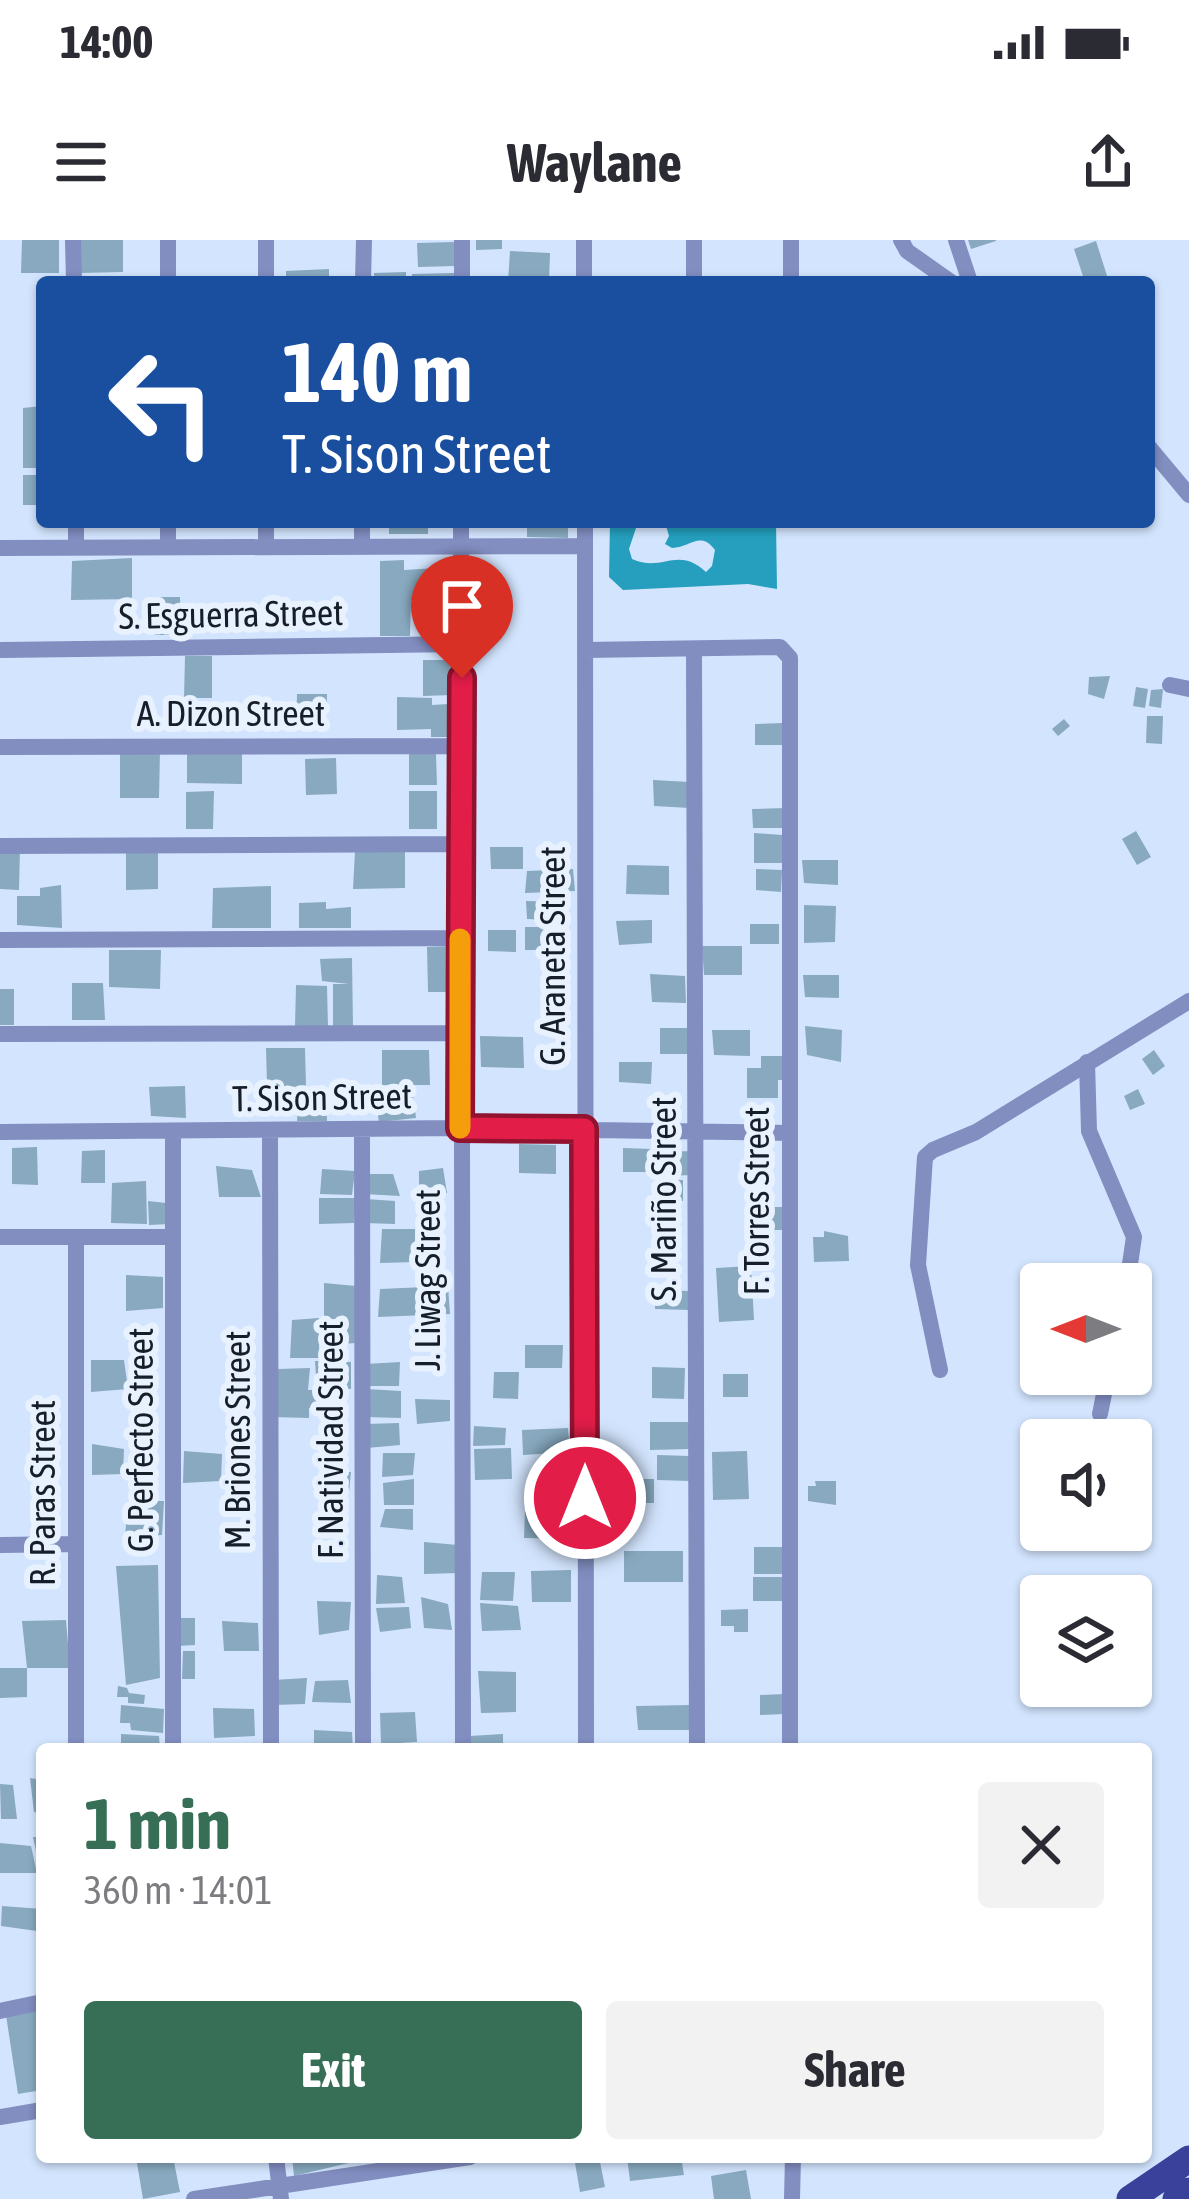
<!DOCTYPE html>
<meta charset="utf-8">
<style>
:root{--surface:#fff;--page:#f2f2f3;--text:#2b2b33;--muted:#7c7c81;--accent:#366e56}
body{margin:0;font-family:"Asap Condensed",sans-serif;background:var(--page);color:var(--text);height:100vh;display:flex;flex-direction:column;font-size:45px;white-space:nowrap}
*{box-sizing:border-box;margin:0}
p{font-size:39px;color:var(--muted)}
.icon{flex:none;width:66px;height:66px;fill:none;stroke:currentColor;stroke-width:2;stroke-linecap:round;stroke-linejoin:round}
.map{position:relative;flex:1;overflow:hidden}
.details{position:absolute;left:36px;top:1503px;width:1116px;height:420px;display:flex;flex-direction:column;background:var(--surface);border-radius:12px;box-shadow:0 3px 9px #0004}
.details>*{flex:none}
.banner{position:absolute;left:36px;top:36px;width:1119px;height:252px;border-radius:12px;box-shadow:0 3px 9px #0004;background:#1a4fa0;color:#fff;overflow:hidden}
.needle{width:78px;rotate:270deg}
.buttons{position:absolute;left:1020px;top:1023px;display:grid;gap:24px}
.buttons a{display:grid;place-items:center;width:132px;height:132px;border-radius:12px;background:var(--surface);box-shadow:0 3px 9px #0004;font-size:60px}
.pin{position:absolute;display:grid;place-items:center;width:102px;height:102px;color:#fff;margin:-123px -51px;border-radius:50% 50% 50% 0;rotate:-45deg;box-shadow:0 0 12px #0007}
.pin .icon{rotate:45deg}
.me{position:absolute;width:132px;margin:-66px;rotate:0deg;stroke-linejoin:round;filter:drop-shadow(0 0 9px #0008)}
.turn{display:flex;align-items:center;gap:42px;height:252px;padding:0 48px;font-size:54px}
.turn .icon{width:156px;height:156px;stroke-width:2.5}
.turn b{display:block;font-size:84px;line-height:102px}
.round{display:grid;place-items:center;flex:none;width:126px;height:126px;border-radius:12px;background:var(--page)}
.summary{display:flex;align-items:center;justify-content:space-between;height:204px;padding:0 48px}
h1{font-size:72px;font-weight:700;line-height:90px;color:var(--accent)}
.primary-button{display:flex;gap:24px;margin-top:auto;padding:24px 48px}
.primary-button a{flex:1;height:138px;border-radius:12px;background:var(--accent);color:#fff;font-size:48px;font-weight:700;line-height:138px;text-align:center}
.primary-button a+a{background:var(--page);color:var(--text)}
.status{display:flex;justify-content:space-between;align-items:center;height:84px;padding:0 60px;background:var(--surface);direction:ltr}
.status svg{height:33px;fill:currentColor}
header{display:flex;justify-content:space-between;align-items:center;height:156px;padding:0 48px;background:var(--surface);font-size:54px;font-weight:700}
.map>svg:first-child{display:block}
.water{fill:#259fbd}
.building{fill:#88a9bf}
.lines{fill:none;stroke-linecap:round;stroke-linejoin:round}
.minor{stroke:#828dc0;stroke-width:16}
.primary{stroke:#39419b;stroke-width:27}
.route-casing{stroke:#92132f;stroke-width:30}
.route{stroke:#e11d48;stroke-width:21}
.slow{stroke:#f59e0b;stroke-width:21}
.labels{text-anchor:middle;dominant-baseline:central;stroke-width:12;stroke-linejoin:round;paint-order:stroke}
.street-label{font-size:36px;fill:#161e29;stroke:#e8f1fe}
</style>
<div class="status"><b>14:00</b><svg viewBox="0 0 49 12"><path d="M0 12V9h3v3zM5 12V6h3v6zM10 12V3h3v9zM15 12V0h3v12zM26 1h20v11H26zM47 4h2v5h-2z"/></svg></div>
<header><svg class="icon" aria-label="menu" viewBox="0 0 24 24"><path d="M4 6h16M4 12h16M4 18h16"/></svg>Waylane<svg class="icon" aria-label="share" viewBox="0 0 24 24"><path d="M12 15V3M7 8l5-5 5 5M5 13v7h14v-7"/></svg></header>
<div class="map">
<svg width="1189" height="1959" viewBox="0 0 1189 1959">
<rect width="100%" height="100%" fill="#d3e5fe"/>
<path class="water" d="M610 282H638L629 309 632 319C663 333 677 305 706 332L712 326 715 310C700 290 690 308 672 308L665 304 669 296 665 282H776L777 349 748 344 623 350 609 337Z"/>
<path class="building" d="M22 0H59V33H21Z
M80 0H123V32L80 33Z
M476 0H502V9L476 10Z
M968 0H996V1L971 9Z
M1096 1 1109 42H1085L1074 9Z
M454 2 455 26 418 27 417 3Z
M510 11 550 13 549 42H508Z
M329 29V42H286V31Z
M406 32V42H374V33Z
M454 33V42H412V34Z
M42 166V228H23V168Z
M23 235H42V265H23Z
M389 282H428V294H389Z
M527 282H568V298L527 297Z
M132 318V359L71 360 72 321Z
M404 320V330L437 328 438 359 411 360 410 396H380V321Z
M155 357H180L182 395H155Z
M185 416H212V458H184Z
M423 420H452V455L423 456Z
M1110 436 1104 459 1088 454 1089 437Z
M1136 447 1148 449 1145 468 1133 466Z
M1163 449 1161 468 1149 466 1151 450Z
M297 454H327L326 488H296Z
M397 457 432 458V465L448 464 450 497H431V489L397 490Z
M1147 476H1163L1162 504 1146 503Z
M1064 479 1070 486 1058 496 1052 489Z
M784 483 785 505H755V484Z
M160 511 159 558H120V512Z
M187 511H242V544L187 543Z
M409 514H436L437 545H409Z
M336 518 337 554 306 555 305 519Z
M653 540 690 542V568L654 566Z
M214 551 213 589H186V552Z
M409 551H437V589H409Z
M785 568 784 588H753L752 569Z
M1136 591 1151 617 1137 625 1122 599Z
M754 593 782 595 783 623H754Z
M490 607H523V629H491Z
M0 608H20L19 650 0 649Z
M158 609V649L126 650V612Z
M405 610V648L353 649 355 611Z
M802 620H838V645L804 643Z
M627 625 669 626V655L626 654Z
M573 629 575 651 525 653 527 631Z
M756 629 782 630 781 652 756 650Z
M61 645 62 688 17 685V656H40V648Z
M271 646V688H212L213 648Z
M526 661 567 662 569 681 527 679Z
M326 662V669L351 667V688H299V663Z
M804 665 836 666 835 702 804 703Z
M652 680V703L619 705 616 681Z
M750 684H779V704H750Z
M525 687H555L557 710H525Z
M488 690H516V712L488 711Z
M457 706V752H428L427 707Z
M702 706H742V735H704Z
M109 710H161L160 749 109 747Z
M352 718 353 787H333V744H349L322 741 320 719Z
M650 734 685 736 686 763 652 762Z
M803 735H839V758L805 757Z
M72 743H103L105 780H72Z
M296 745 327 746 328 787H295Z
M0 749H14V785H0Z
M805 786 842 790 841 822 807 815Z
M660 788H695L690 814H660Z
M712 790H750V816L714 815Z
M480 796 523 797 524 828 481 827Z
M266 808H305L306 847H326L327 881H297L299 847 267 846Z
M382 810H429L430 845H382Z
M1154 810 1165 826 1153 835 1142 819Z
M761 816H785V840H778V858H747V828H761Z
M619 822H652L651 844 619 842Z
M185 846 186 878 151 876 149 847Z
M1138 849 1145 864 1130 870 1124 856Z
M374 850 413 852 416 878 379 882Z
M519 904 556 905V934L519 933Z
M37 907 38 945 12 944V908Z
M623 908 652 909 651 932H623Z
M105 910V943H81L82 911Z
M694 911V935L660 936V912Z
M216 926 252 930 261 957H219Z
M443 928 447 953 419 954V931Z
M322 929 355 931 352 955 320 954Z
M364 934H393L400 956 364 954Z
M654 940H683V961H654Z
M146 941 147 984 111 983 112 943Z
M319 958H356L354 983 319 984Z
M366 959 395 961V984L364 983Z
M148 961 166 963 170 984 149 985Z
M752 967H784V990H752Z
M382 989H415V1022L380 1023Z
M824 991 848 996 849 1021 814 1022 813 997H824Z
M751 1026 754 1080 719 1082 716 1028Z
M126 1035 163 1037V1068L126 1071Z
M324 1043 356 1046 357 1103 324 1105Z
M448 1046 450 1074 378 1077 380 1049Z
M655 1050 689 1051V1070L655 1069Z
M319 1078V1118H290L292 1080Z
M525 1105H563L562 1128H525Z
M91 1120H124L128 1149 91 1152Z
M315 1121 351 1122V1149H325V1167L309 1168V1178L271 1177 278 1129 310 1128 308 1150H317Z
M400 1122 399 1146H365L366 1124Z
M652 1127 685 1128 684 1159 652 1158Z
M494 1132H519L518 1159 493 1158Z
M723 1134H748V1157H723Z
M366 1149 401 1151V1178L365 1177Z
M415 1159 450 1160V1181L417 1184Z
M650 1182H689V1209L650 1210Z
M399 1183 400 1205 367 1208 365 1184Z
M474 1186 506 1188 505 1205 473 1206Z
M568 1188 570 1212 523 1215 522 1190Z
M92 1204 124 1209 123 1234 92 1235Z
M511 1208 512 1239 475 1240 474 1209Z
M184 1211 222 1214 221 1241 183 1243Z
M747 1211 749 1259 713 1260 712 1212Z
M383 1213H415L413 1235 382 1237Z
M657 1215 690 1216V1241L657 1240Z
M568 1224V1241L535 1242V1225Z
M321 1231 351 1232 349 1252 319 1251Z
M414 1239V1265H384L383 1243Z
M626 1239H654V1263H640V1253H626Z
M815 1241H836V1265L808 1261V1246H816Z
M128 1261H164L162 1295 125 1297Z
M385 1269H413V1290L380 1287Z
M525 1272 576 1273 575 1299 524 1298Z
M424 1302 458 1305 459 1333 424 1334Z
M754 1307H782V1334H754Z
M624 1311H683V1342H624Z
M158 1325 160 1438 126 1445 116 1326Z
M571 1330V1362H532L531 1331Z
M482 1332H515L513 1361 480 1360Z
M377 1335 402 1337 405 1363 376 1364Z
M753 1337H784V1361H753Z
M421 1357 448 1364 452 1390 424 1388Z
M317 1361 351 1362 349 1390 319 1395Z
M480 1363 518 1366 521 1390 482 1391Z
M409 1367 411 1388 380 1392 376 1368Z
M748 1369V1392H734V1386H721V1370Z
M176 1378H195V1405L177 1406Z
M66 1380 70 1428H27L22 1381Z
M222 1381 258 1383 259 1411H224Z
M183 1411H195V1439H182Z
M0 1428H27V1457L0 1458Z
M478 1431 516 1432V1472L481 1473Z
M307 1438 305 1464 273 1465V1440Z
M348 1440 351 1463 312 1462 315 1441Z
M118 1446 127 1448 129 1453 145 1455 144 1464 128 1463V1457H117Z
M784 1454V1474L760 1475V1455Z
M121 1465 164 1469 163 1493 131 1490 130 1483H120Z
M690 1465 689 1490H638L636 1466Z
M213 1468 254 1469 255 1496 214 1498Z
M415 1472 417 1502 381 1504 380 1473Z
M314 1490 352 1492 353 1509H314Z
M121 1494 159 1496 160 1509H121Z
M503 1494V1509H469V1496Z
M30 1538 42 1540V1573L34 1572Z
M0 1544 13 1545 17 1579H1Z
M33 1597H42V1627L40 1628Z
M0 1603 31 1606 37 1633H0Z
M2 1666 42 1669 37 1691 1 1686Z
M42 1769V1850L18 1854 6 1775Z
M143 1917H173L180 1952 143 1959 137 1923 144 1921Z
M292 1917H356L357 1921 294 1936Z
M574 1917H599L605 1947 580 1952Z
M627 1917H681L684 1935 630 1941Z
M746 1930 751 1959H714L711 1936Z"/>
<g class="lines">
<path class="minor" d="M73 0 74 42
M168 0V42
M266 0V42
M584 0V42
M694 0V42
M791 0V42
M901 0 907 11 951 42
M956 0 970 42
M363 42 364 0
M462 42V0
M1149 207 1189 255
M76 282V307
M168 282V306
M266 282V306
M461 282 463 1509
M585 282 586 1509
M362 307V282
M0 308 585 306
M0 410 462 404
M585 410 780 407 790 418V1509
M694 410 697 1509
M1170 445 1189 449
M0 507 461 506
M0 606 460 604
M0 700 460 698
M0 794 460 793
M1087 822 1089 891 1134 997 1127 1044
M362 890 363 1509
M173 891V1509
M270 891 271 1509
M0 892 460 888 789 893
M0 997H172
M76 997V1509
M940 1130 918 1025 925 917 933 910 976 892 1189 761
M1100 1174 1108 1134
M0 1305 74 1304
M0 1771 42 1762
M0 1877 42 1870
M276 1917 281 1959
M194 1959 470 1917
M792 1959 793 1917"/>
<path class="primary" d="M1130 1959 1189 1919
M1176 1959 1189 1951"/>
</g>
<g class="lines">
<g class="route-casing">
<path id="route" d="M462 438 460 888 584 889 585 1258"/>
</g>
<use href="#route" class="route"/>
<path class="slow" d="M460 888V699"/>
</g>
<g class="labels">
<g class="street-label">
<text transform="translate(231 374) rotate(-1)">S. Esguerra Street</text>
<text x="231" y="473">A. Dizon Street</text>
<text transform="translate(552 716) rotate(-90)">G. Araneta Street</text>
<text transform="translate(322 857) rotate(-1)">T. Sison Street</text>
<text transform="translate(663 959) rotate(-90)">S. Mariño Street</text>
<text transform="translate(756 961) rotate(-90)">F. Torres Street</text>
<text transform="translate(427 1040) rotate(-90)">J. Liwag Street</text>
<text transform="translate(140 1200) rotate(-90)">G. Perfecto Street</text>
<text transform="translate(237 1200) rotate(-90)">M. Briones Street</text>
<text transform="translate(330 1200) rotate(-90)">F. Natividad Street</text>
<text transform="translate(42 1253) rotate(-90)">R. Paras Street</text>
</g>
</g>
</svg>
<div class="buttons">
<a><svg class="needle" viewBox="-14 -14 28 28"><path d="M0-13l5 13h-10z" fill="#e53935"/><path d="M0 13l5-13h-10z" fill="#7c7c81"/></svg></a>
<a><svg class="icon" aria-label="sound" viewBox="0 0 24 24"><path d="M4 9h4l5-4v14l-5-4H4zM17 9q2 3 0 6"/></svg></a>
<a><svg class="icon" aria-label="layers" viewBox="0 0 24 24"><path d="M12 4l9 5-9 5-9-5zM3 14l9 5 9-5"/></svg></a>
</div>
<div class="pin" style="left:462px;top:438px;background:#d93025"><svg class="icon" aria-label="arrive" viewBox="0 0 24 24"><path d="M6 21V4h12l-3 4 3 4H6"/></svg></div>
<svg class="me" style="left:585px;top:1258px" viewBox="-20 -20 40 40"><circle r="17" fill="#e11d48" stroke="#fff" stroke-width="3"/><path d="M0-11L8 9 0 5-8 9z" fill="#fff"/></svg>
<div class="banner">
<div class="turn"><svg class="icon" aria-label="left" viewBox="0 0 24 24"><path d="M17 20v-9H6M10 6l-5 5 5 5"/></svg><div><b>140 m</b>T. Sison Street</div></div>
</div>
<section class="details">
<div class="summary"><div><h1>1 min</h1><p>360 m · 14:01</p></div><a class="round"><svg class="icon" aria-label="close" viewBox="0 0 24 24"><path d="M6 6l12 12M18 6L6 18"/></svg></a></div>
<div class="primary-button"><a>Exit</a><a>Share</a></div>
</section>
</div>
